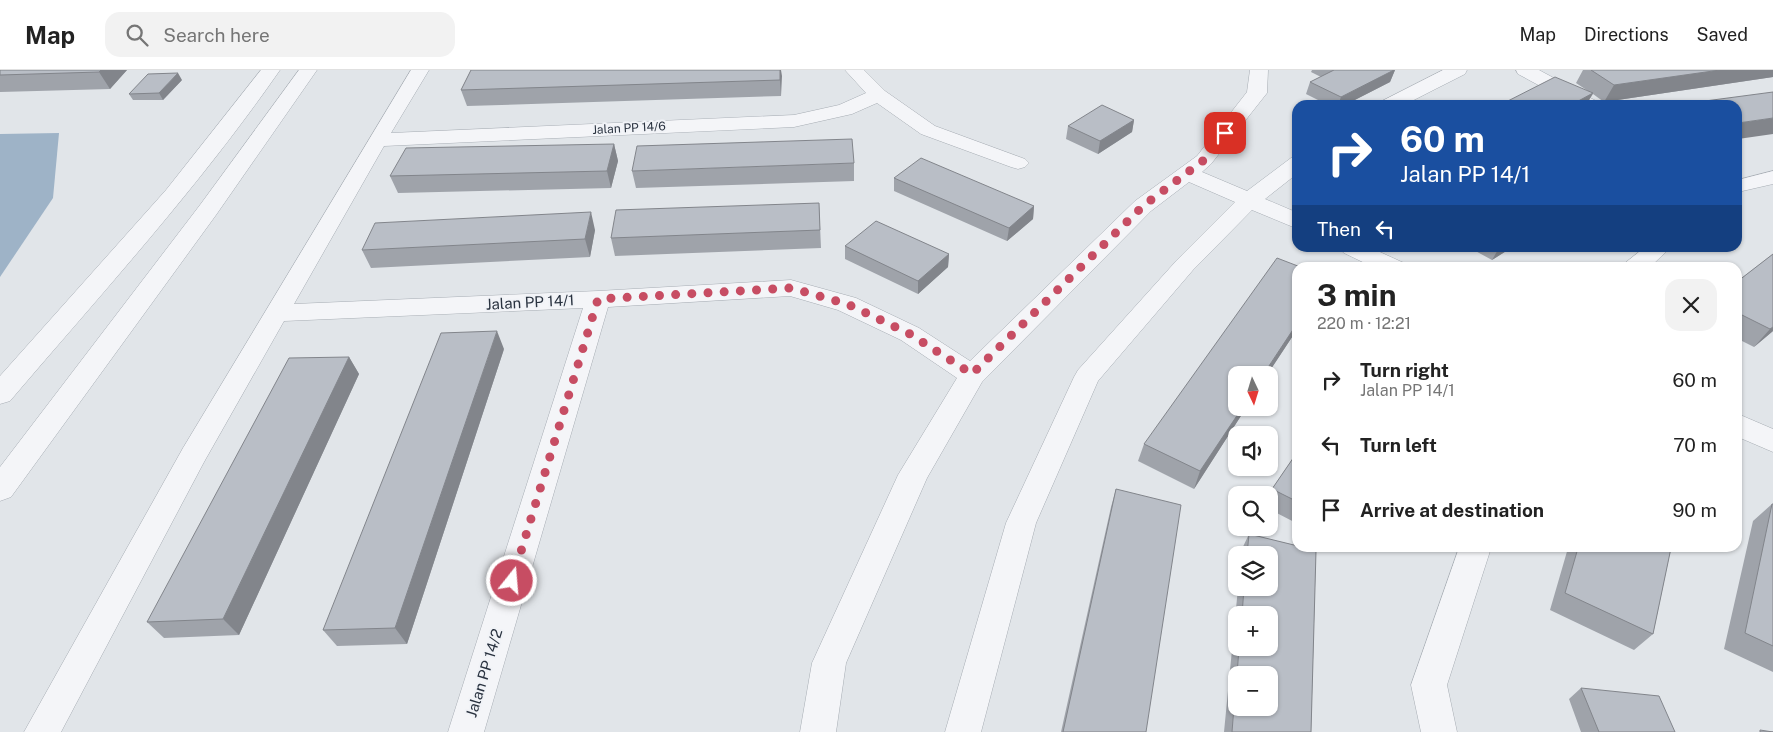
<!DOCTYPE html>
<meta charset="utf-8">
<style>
:root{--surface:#fff;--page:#f2f2f2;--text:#222;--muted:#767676;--line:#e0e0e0}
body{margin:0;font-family:"Public Sans",sans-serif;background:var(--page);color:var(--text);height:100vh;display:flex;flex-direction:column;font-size:19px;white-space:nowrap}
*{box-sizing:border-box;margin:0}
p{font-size:16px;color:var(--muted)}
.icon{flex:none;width:28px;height:28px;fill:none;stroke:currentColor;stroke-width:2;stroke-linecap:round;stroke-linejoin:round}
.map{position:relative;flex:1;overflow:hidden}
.panel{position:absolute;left:1292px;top:192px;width:450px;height:290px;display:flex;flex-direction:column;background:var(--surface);border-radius:15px;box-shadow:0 1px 4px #0004}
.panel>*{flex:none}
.hud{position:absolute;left:1292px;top:30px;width:450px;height:152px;border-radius:15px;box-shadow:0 1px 4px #0004;background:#1a4fa0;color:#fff;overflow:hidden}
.needle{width:32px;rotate:176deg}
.buttons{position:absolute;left:1228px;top:296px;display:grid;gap:10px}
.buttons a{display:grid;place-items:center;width:50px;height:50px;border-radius:10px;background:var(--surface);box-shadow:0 1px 4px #0004;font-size:25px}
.pin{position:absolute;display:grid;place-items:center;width:42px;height:42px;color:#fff;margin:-21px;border-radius:10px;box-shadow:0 2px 8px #0006}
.me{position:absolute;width:55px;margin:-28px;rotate:17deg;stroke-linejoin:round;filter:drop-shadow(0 0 4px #0008)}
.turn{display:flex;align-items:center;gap:18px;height:105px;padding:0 25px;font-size:22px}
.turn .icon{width:65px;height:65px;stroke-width:2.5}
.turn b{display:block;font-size:35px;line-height:42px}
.then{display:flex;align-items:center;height:48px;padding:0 25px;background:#0003;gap:10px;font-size:19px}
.round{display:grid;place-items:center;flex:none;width:52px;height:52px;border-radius:15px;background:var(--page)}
.overview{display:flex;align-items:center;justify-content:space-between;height:85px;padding:0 25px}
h1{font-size:30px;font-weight:700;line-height:38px}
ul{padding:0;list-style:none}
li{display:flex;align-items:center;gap:15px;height:65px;padding:0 25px}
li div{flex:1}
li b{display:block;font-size:19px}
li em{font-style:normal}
header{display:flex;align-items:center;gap:30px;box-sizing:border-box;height:70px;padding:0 25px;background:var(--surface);border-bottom:1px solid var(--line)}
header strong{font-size:24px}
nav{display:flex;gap:28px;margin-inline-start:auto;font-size:18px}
.search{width:350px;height:45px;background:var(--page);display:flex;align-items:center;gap:12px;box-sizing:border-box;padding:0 18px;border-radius:15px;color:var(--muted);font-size:19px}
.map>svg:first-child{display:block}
.water{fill:#9eb3c7}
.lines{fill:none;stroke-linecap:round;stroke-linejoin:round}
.minor-casing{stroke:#a6acb3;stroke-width:1}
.minor{fill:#f4f5f8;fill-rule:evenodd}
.wall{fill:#9fa3aa;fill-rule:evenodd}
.shaded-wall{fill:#82858b}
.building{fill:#b9bec6;stroke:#82858b}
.route{stroke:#c74d63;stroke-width:9;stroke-dasharray:0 16.2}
.labels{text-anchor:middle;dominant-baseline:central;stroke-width:4;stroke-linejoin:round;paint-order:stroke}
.far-street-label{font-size:12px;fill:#2a3340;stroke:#f1f3f7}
.street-label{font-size:15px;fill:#2a3340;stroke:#f1f3f7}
</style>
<header>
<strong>Map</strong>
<div class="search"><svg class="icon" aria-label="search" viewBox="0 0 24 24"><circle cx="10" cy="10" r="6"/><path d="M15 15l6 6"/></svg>Search here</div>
<nav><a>Map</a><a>Directions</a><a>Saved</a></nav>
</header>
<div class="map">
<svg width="1773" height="662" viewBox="0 0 1773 662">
<rect width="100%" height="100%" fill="#e1e5e9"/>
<path class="water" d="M59 63 53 128 0 207V64Z"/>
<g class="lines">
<g class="minor-casing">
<path id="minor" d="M261 0H280C199 117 102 223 10 331L0 334V306L166 120Z
M299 0H317L216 145 11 427 0 431V397L200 135Z
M411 0H429L391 63 794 45 839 35 866 23 845 0H864L885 21 935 56 1025 89 1029 93 1025 97 1018 99 1011 97 921 64 877 33 852 44 794 57 384 76 294 234 598 221 791 210 856 228 919 258 970 291 1135 131 1197 86 1247 22 1250 0H1268L1267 23 1211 94 1202 102 1247 121 1291 88 1298 86V103L1265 129 1298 143V159L1252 140 1193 200 1098 311 1036 453 981 662H945L1006 453 1074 307 1078 300 1177 190 1235 132 1189 112 1151 141 982 312 927 408 846 593 836 662H800L812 593 898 405 957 308 901 270 838 240 790 226 608 237 484 662H448L583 238 284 251 204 392 61 662H24L183 378Z
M1443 0H1467L1465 4 1404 35H1379L1382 31Z
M1516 0H1539L1596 31 1599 35H1575L1518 4Z
M1773 101V114L1738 122V110Z
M1340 178H1371L1404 193 1408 198H1375L1344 183Z
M1644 178H1670L1649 198H1621L1625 193Z
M1738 344 1773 359V382L1738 367Z
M1459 478H1491L1447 615 1457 662H1421L1411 615Z"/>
</g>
<use href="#minor" class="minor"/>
</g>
<path class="wall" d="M0 0H127L110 19 0 22Z
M471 0H781V26L467 36 461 20Z
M1312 0H1395L1390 12 1345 35H1328L1306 24 1310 12 1321 7 1311 2Z
M1583 0H1773V7L1604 32 1593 24 1586 35H1500L1588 21 1576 13Z
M182 10 163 30H133L129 24Z
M1134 50 1132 62 1098 84 1066 69 1068 56Z
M614 74 618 91 611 118 398 123 390 106Z
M854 93V111L636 118 632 101Z
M894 108 1034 136 1033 149 1007 171 894 121Z
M819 133 821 178 615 186 611 168Z
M595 160 590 187 371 198 362 180Z
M845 176 949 184 948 197 918 224 845 189Z
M1470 178H1511L1492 190Z
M1773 184V261L1754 277 1738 269V211Z
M1298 258 1267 305H1236V338H1246L1194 419 1138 391 1144 374Z
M504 279 407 574 337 576 323 560Z
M349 287 359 304 239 565 164 568 147 552Z
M1298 381V454L1269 439V427L1272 419Z
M1116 419 1146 662H1061L1111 437Z
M1772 434H1773V602L1724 579 1753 451Z
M1249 464 1298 476V478H1303L1316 481 1311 662H1224L1238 518H1269V485H1241V481ZM1236 545H1269V578H1236ZM1236 605H1269V638H1236Z
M1568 478H1671L1653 564 1634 580 1550 540Z
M1581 618 1675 662H1581L1569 629Z"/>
<path class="shaded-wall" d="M101 0H127L110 19 99 2Z
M780 0H781L782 6 781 26 780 10Z
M1394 0H1395L1390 12 1345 35H1338L1341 27Z
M1720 0H1773V7L1604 32 1614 15Z
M178 3 182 10 163 30 159 23Z
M1593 23 1586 35H1571Z
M1773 48V64L1738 69V53Z
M1134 50 1132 62 1098 84 1100 71Z
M614 74 618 91 611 118 607 101Z
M1034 136 1033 149 1007 171 1009 158Z
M591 142 595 160 590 187 585 169Z
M1499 178H1511L1492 190Z
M949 184 948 197 918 224V211Z
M1298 252V258L1267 305H1263Z
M1773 257V261L1754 277 1770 259Z
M497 261 504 279 407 574 395 558Z
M349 287 359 304 239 565 223 549Z
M1242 338H1246L1194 419 1200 401Z"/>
<path class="building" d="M0 0H101L99 2 0 5Z
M471 0H780V10L461 20Z
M1334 0H1394L1341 27 1310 12Z
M1591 0H1720L1614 15Z
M178 3 159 23 129 24 148 4Z
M1555 7 1593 23 1571 35H1500Z
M1773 22V48L1738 53V35H1675Z
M1102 35 1134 50 1100 71 1068 56Z
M852 69 854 93 632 101 637 76Z
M614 74 607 101 390 106 406 78Z
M921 88 1034 136 1009 158 894 108Z
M819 133 820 160 611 168 616 140Z
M591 142 585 169 362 180 375 153Z
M876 151 949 184 918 211 845 176Z
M1773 184V257L1770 259 1738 243V211Z
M1277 188 1303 198H1298V252L1263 305H1236V338H1242L1200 401 1144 374Z
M497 261 395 558 323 560 441 263Z
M349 287 223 549 147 552 289 288Z
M1298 381V432L1272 419Z
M1116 419 1181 435 1146 662H1063Z
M1772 434H1773V576L1745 563Z
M1249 464 1298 476V478H1303L1316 481 1311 662H1232L1236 611V638H1269V605H1237L1239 578H1269V545H1242L1244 518H1269V485H1247Z
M1578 478H1671L1653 564 1565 523Z
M1581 618 1659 626 1675 662H1599Z
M1760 660 1773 662H1760Z"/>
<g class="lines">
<path class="route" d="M512 511 598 229 791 218 847 234 862 241 910 264 972 304 1143 136 1204 90 1225 63"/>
</g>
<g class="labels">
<g class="far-street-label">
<text transform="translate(629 58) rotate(-3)">Jalan PP 14/6</text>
</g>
<g class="street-label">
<text transform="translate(530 232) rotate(-3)">Jalan PP 14/1</text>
<text transform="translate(484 603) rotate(-73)">Jalan PP 14/2</text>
</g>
</g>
</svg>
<div class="buttons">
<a><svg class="needle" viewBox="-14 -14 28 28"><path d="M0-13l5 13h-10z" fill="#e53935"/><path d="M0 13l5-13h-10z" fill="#767676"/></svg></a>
<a><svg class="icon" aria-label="sound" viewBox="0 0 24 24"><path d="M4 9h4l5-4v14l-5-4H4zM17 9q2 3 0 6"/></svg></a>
<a><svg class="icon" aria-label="search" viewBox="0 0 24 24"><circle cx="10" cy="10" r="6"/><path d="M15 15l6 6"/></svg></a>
<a><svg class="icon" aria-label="layers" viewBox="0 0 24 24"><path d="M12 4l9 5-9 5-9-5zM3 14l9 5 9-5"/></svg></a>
<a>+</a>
<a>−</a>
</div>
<div class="pin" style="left:1225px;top:63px;background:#d93025"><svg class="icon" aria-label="arrive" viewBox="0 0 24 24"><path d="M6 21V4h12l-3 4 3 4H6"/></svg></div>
<svg class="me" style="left:512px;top:511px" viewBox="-20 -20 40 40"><circle r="17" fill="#c74d63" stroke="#fff" stroke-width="3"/><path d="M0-11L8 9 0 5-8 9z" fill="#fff"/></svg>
<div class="hud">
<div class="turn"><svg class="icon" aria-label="right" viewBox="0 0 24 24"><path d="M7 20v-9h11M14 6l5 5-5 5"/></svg><div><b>60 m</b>Jalan PP 14/1</div></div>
<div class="then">Then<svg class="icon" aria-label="left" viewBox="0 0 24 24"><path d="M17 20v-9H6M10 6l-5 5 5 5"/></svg></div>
</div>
<section class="panel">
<div class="overview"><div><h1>3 min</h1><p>220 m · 12:21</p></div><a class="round"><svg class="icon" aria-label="close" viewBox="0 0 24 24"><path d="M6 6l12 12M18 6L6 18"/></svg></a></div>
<ul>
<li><svg class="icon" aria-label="right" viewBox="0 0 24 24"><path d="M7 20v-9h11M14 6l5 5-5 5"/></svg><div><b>Turn right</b><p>Jalan PP 14/1</p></div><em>60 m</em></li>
<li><svg class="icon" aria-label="left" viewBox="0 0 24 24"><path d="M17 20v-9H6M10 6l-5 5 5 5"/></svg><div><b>Turn left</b></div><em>70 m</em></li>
<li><svg class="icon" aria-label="arrive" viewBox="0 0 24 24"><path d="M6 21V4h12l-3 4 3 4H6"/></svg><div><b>Arrive at destination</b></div><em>90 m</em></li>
</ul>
</section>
</div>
